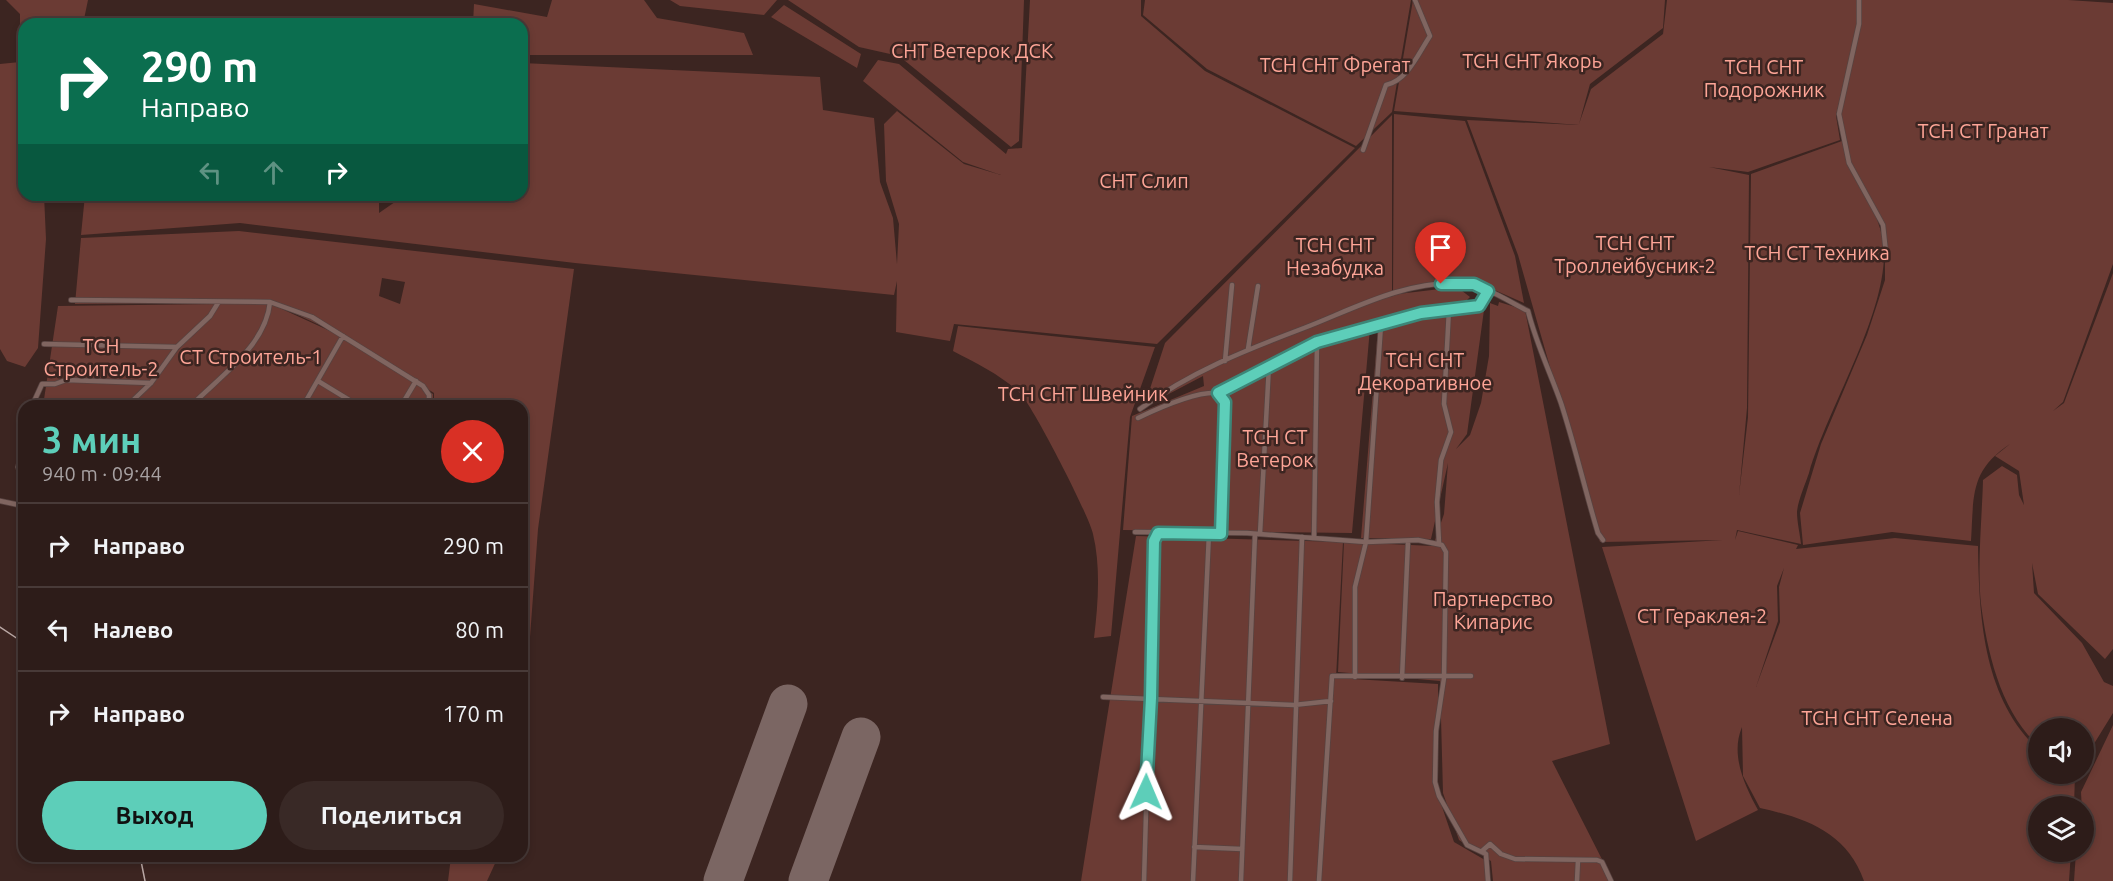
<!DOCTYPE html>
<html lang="ru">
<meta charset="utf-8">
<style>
:root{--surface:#2d1c19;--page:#392926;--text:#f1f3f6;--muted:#a7a1a2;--line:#483a38;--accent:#5dceb9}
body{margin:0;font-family:Ubuntu,sans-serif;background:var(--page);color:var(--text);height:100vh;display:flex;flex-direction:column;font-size:22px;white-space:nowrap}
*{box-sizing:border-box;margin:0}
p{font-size:20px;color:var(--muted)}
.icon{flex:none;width:33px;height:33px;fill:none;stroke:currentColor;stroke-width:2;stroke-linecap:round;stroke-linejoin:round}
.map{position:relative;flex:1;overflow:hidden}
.sheet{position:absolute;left:18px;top:400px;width:510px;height:462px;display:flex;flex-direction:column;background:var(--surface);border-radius:18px;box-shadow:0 3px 9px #0003,0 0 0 2px var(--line)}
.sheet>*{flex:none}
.hud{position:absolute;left:18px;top:18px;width:510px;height:183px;border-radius:18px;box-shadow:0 3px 9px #0003,0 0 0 2px var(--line);background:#0b6e4f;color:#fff;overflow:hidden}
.buttons{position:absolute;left:2028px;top:718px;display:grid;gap:12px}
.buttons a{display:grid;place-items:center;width:66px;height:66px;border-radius:50%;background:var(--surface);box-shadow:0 3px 9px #0003,0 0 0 2px var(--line);font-size:30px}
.pin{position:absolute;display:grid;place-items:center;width:51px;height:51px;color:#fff;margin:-62px -26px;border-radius:50% 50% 50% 0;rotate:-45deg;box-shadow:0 0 6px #0007}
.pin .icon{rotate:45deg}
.me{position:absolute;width:66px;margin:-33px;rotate:1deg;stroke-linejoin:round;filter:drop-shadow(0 0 4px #0008)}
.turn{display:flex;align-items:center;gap:21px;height:126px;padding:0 24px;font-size:27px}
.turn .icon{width:78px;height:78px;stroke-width:2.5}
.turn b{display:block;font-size:42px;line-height:51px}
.lanes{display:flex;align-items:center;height:57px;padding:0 24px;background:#0003;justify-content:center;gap:30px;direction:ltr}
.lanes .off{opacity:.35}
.round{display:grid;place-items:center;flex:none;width:63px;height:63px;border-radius:32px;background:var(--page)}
.head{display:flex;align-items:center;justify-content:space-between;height:102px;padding:0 24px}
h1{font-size:36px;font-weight:700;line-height:45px;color:var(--accent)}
.action{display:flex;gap:12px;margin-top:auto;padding:12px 24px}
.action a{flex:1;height:69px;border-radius:36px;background:var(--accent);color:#111;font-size:24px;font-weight:700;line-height:69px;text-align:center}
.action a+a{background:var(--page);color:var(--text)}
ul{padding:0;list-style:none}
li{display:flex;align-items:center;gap:18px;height:84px;padding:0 24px;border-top:2px solid var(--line)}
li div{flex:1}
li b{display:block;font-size:22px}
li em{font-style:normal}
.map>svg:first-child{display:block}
.green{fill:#6b3b34;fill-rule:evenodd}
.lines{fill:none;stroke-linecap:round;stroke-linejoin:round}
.runway{stroke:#7b6663;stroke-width:39}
.street-casing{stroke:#574340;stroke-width:6}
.street{stroke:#806560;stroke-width:4.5}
.rail{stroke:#baa8a5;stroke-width:1.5}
.route-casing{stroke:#3c8678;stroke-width:15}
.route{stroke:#5dceb9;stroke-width:10}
.labels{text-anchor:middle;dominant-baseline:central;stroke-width:5;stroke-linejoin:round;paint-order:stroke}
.park-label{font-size:20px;fill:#fea597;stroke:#3c2521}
</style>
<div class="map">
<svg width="2113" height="881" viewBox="0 0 2113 881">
<rect width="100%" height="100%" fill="#3c2521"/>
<path class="green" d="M6 0H88L83 24H24V195H44L46 239 38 348 25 367 7 361 0 349V64L20 62V14Z
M552 0H644L657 18 744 33 753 55H522V24H473L474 4 547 17Z
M670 0H777L764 15 680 6Z
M788 0H1024L1019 141 1011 147 899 56 859 47Z
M1030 0H1141V16L1205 71 1355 148 1157 344 954 324 950 341 896 332 897 281 894 295 575 263 240 223 81 235 85 195H379V213L405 195H522V63L820 77 823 110 874 118 880 182 893 218 897 264 899 224 886 181 884 124 897 111 964 164 1001 175 963 162 863 81 878 60 899 64 1006 154 1008 149 1022 148Z
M1145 0H1411L1392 112 1356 146 1207 69 1143 15Z
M1413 0H1665L1663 28 1590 84 1579 124 1591 89 1663 34 1667 0H1857V24L1836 116 1840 140 1748 172 1709 167 1749 175 1747 408 1739 495 1748 417 1751 174 1842 141C1851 180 1882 210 1884 250 1886 316 1828 407 1809 473 1805 485 1798 500 1797 512 1797 522 1800 534 1801 544L1737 530 1735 540 1738 531 1798 545 1796 549 1895 538 1978 546C1979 616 1983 698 2038 749V774H2075L2074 807H2038V852H2071L2069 881H1864C1847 832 1805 818 1760 808L1743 776 1742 727C1730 755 1745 786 1758 810L1696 841 1602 547 1723 540 1600 542 1518 255 1467 120 1579 125 1394 111ZM1784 568 1779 587 1780 622 1756 687 1778 621 1777 586Z
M1861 0H2068L2113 3V264L2063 402 2053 411 2064 403 2113 273V649L2105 659 2038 594 2032 563 2034 593 2082 643 2104 682 2113 686V713L2084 760V729H2038V745C2001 712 1987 652 1981 604 1977 566 1982 518 1983 480L2002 466 2017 475 2019 495 2024 505 2019 471 1995 456 2010 444C1969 471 1974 497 1971 541L1892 532 1803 545 1800 513 1821 444 1867 335 1885 280V224L1851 162 1841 114 1860 24Z
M784 5 861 54 857 68 771 17Z
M1394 114 1465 121 1515 256 1524 303 1474 281 1405 290 1398 294 1457 287 1470 297 1463 304 1370 328 1352 533 1123 530 1132 416 1204 386 1203 376 1144 407 1165 343 1392 115V295L1390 297 1393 296Z
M239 231 574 269 538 529 522 745V406H434V393L343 336 270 302 75 304 81 238ZM382 278 405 282 400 304 379 296Z
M1499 302 1525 310 1610 744 1552 761 1613 881H1493L1491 861 1459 840 1443 793 1440 681 1338 672 1344 542 1433 546 1444 514 1448 463 1431 539 1361 538 1378 328 1445 314 1484 310 1467 434 1456 449 1470 435 1481 403 1489 356 1490 303 1498 306Z
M216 304 209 316 176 346 151 382 126 406H43L58 306Z
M219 304H271L341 336 433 394V406H129Z
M958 326 1155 347 1130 417 1111 636 1094 638C1098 605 1101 567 1093 534 1089 515 1032 404 1019 392 999 374 976 363 953 351Z
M1136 536 1343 542 1336 678 1438 684V795L1454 842 1485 860 1487 881H1081Z
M2113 725V881H2074L2076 852H2084L2081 792Z
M451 857V856L498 857 487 881H448Z"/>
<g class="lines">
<path class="runway" d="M723 881 788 704
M808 881 861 737"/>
<g class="street-casing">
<path id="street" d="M1859 0V24L1839 114 1849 163 1883 225 1886 253
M1363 150 1386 85C1408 80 1418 54 1430 36L1415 0
M71 300 270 302 312 317 423 386 429 395V406
M44 344 177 347
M1248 349 1258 286
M1225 361 1232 285
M318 381 359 406
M1218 393 1225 402 1221 534
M32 406 42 384H55L66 380 151 383
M127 406 151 383 177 347 210 316 218 303
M191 406C220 376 266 346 270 302
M303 406 343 336
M401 406 416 381
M1140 409C1190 372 1246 350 1304 328 1353 309 1402 282 1457 283 1482 283 1506 300 1528 311 1536 343 1550 372 1561 403 1575 446 1585 490 1598 533L1603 540
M1138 418C1159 408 1196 391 1218 393L1317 342 1421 313 1480 306 1488 291
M23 492 24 483 18 467 24 446
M0 501 24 506
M1135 532 1247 533 1366 542 1418 540 1442 545 1446 552 1444 678 1436 731 1435 782 1439 796 1467 845 1486 854
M1260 534 1269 365
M1314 538 1317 342
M1439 543 1437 502 1441 460 1451 432 1444 404 1449 309
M1355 677V587L1366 542 1381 325
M1402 678 1408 542
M1103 697 1294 705 1331 701
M1194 847 1242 849
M1144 881 1154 541 1158 533
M1193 881 1209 533
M1241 881 1255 534
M1290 881 1302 537
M1319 881 1332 676H1471
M1488 881 1486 854 1482 851 1490 844 1501 854 1515 859 1597 860 1602 862 1611 881
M1577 881 1578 860"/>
</g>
<use href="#street" class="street"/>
<path class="rail" d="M0 627 24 643
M140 856 145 881"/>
</g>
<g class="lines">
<g class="route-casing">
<path id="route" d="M1146 792 1151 698 1154 541 1158 533 1221 534 1225 402 1218 393 1317 342 1421 313 1479 306 1488 291 1474 284H1441"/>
</g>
<use href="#route" class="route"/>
</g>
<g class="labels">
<g class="park-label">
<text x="972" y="50">СНТ Ветерок ДСК</text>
<text x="1532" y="60">ТСН СНТ Якорь</text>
<text x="1335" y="64">ТСН СНТ Фрегат</text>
<text x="1764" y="66">ТСН СНТ<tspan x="1764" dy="23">Подорожник</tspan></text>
<text x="1983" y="130">ТСН СТ Гранат</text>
<text x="1144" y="180">СНТ Слип</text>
<text x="1635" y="242">ТСН СНТ<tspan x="1635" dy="23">Троллейбусник-2</tspan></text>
<text x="1335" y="244">ТСН СНТ<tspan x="1335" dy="23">Незабудка</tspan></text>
<text x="1817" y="252">ТСН СТ Техника</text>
<text x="101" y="345">ТСН<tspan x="101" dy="23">Строитель-2</tspan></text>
<text x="251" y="356">СТ Строитель-1</text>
<text x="1425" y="359">ТСН СНТ<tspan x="1425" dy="23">Декоративное</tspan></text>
<text x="1083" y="393">ТСН СНТ Швейник</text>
<text x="1275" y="436">ТСН СТ<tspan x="1275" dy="23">Ветерок</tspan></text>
<text x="1493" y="598">Партнерство<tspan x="1493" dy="23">Кипарис</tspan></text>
<text x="1702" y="615">СТ Гераклея-2</text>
<text x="1877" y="717">ТСН СНТ Селена</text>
</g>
</g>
</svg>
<div class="buttons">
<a><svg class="icon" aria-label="sound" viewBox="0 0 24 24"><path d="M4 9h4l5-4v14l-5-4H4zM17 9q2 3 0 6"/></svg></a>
<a><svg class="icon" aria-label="layers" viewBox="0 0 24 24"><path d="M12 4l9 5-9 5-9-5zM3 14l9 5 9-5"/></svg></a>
</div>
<div class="pin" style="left:1441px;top:284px;background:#d93025"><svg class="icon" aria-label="arrive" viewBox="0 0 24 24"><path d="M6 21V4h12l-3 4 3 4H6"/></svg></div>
<svg class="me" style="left:1146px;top:792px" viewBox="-20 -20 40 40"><path d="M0-17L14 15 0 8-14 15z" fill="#5dceb9" stroke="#fff" stroke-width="4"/></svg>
<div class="hud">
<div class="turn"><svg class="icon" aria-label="right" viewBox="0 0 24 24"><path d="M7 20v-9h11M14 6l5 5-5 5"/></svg><div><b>290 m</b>Направо</div></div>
<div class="lanes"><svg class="icon off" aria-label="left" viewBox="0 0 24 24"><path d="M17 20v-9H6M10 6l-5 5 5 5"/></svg><svg class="icon off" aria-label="ahead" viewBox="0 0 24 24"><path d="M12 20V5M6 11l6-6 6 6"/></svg><svg class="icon" aria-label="right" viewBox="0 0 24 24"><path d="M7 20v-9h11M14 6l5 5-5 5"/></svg></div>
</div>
<section class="sheet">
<div class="head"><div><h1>3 мин</h1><p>940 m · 09:44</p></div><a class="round" style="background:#d93025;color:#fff"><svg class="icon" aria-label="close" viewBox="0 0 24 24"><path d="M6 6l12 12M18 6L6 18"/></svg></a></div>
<ul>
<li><svg class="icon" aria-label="right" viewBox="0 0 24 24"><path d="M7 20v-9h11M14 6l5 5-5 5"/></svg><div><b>Направо</b></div><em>290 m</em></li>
<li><svg class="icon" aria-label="left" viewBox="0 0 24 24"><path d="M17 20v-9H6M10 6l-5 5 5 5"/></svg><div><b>Налево</b></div><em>80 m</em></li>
<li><svg class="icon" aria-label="right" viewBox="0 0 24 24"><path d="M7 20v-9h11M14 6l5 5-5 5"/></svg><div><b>Направо</b></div><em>170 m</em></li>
</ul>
<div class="action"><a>Выход</a><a>Поделиться</a></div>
</section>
</div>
